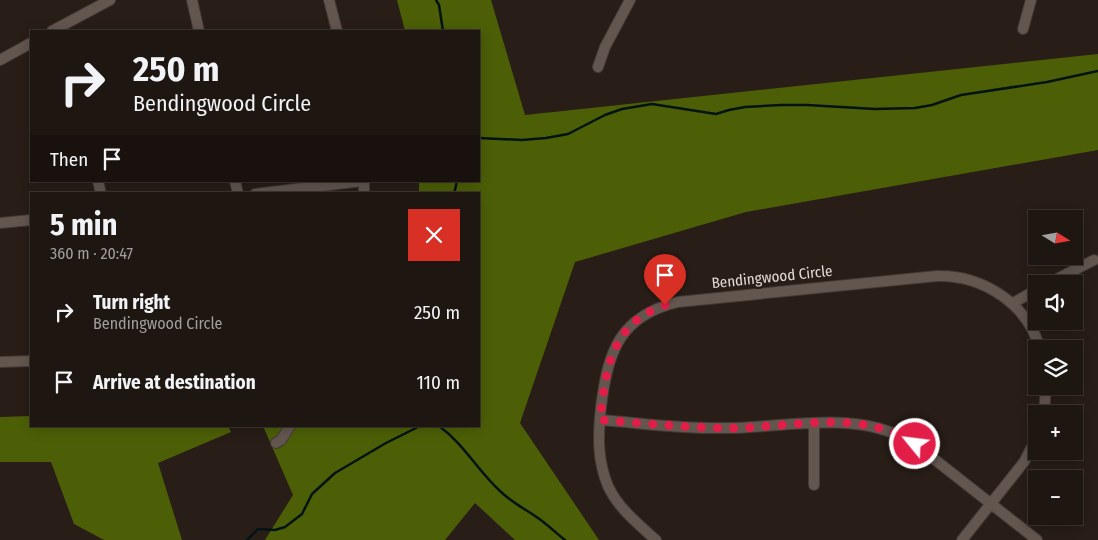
<!DOCTYPE html>
<meta charset="utf-8">
<style>
:root{--surface:#1e1611;--page:#261f1a;--text:#f1f3f6;--muted:#a19f9f;--line:#3c3531}
body{margin:0;font-family:"Fira Sans Condensed",sans-serif;background:var(--page);color:var(--text);height:100vh;display:flex;flex-direction:column;font-size:19px;white-space:nowrap}
*{box-sizing:border-box;margin:0}
p{font-size:16px;color:var(--muted)}
.icon{flex:none;width:28px;height:28px;fill:none;stroke:currentColor;stroke-width:2;stroke-linecap:round;stroke-linejoin:round}
.map{position:relative;flex:1;overflow:hidden}
.details{position:absolute;left:30px;top:192px;width:450px;height:235px;display:flex;flex-direction:column;background:var(--surface);border-radius:0px;box-shadow:0 2px 12px #0003,0 0 0 1px var(--line)}
.details>*{flex:none}
.guide{position:absolute;left:30px;top:30px;width:450px;height:152px;border-radius:0px;box-shadow:0 2px 12px #0003,0 0 0 1px var(--line);background:#1e1611;color:var(--text);overflow:hidden}
.needle{width:32px;rotate:101deg}
.fabs{position:absolute;left:1028px;top:210px;display:grid;gap:10px}
.fabs a{display:grid;place-items:center;width:55px;height:55px;border-radius:0px;background:var(--surface);box-shadow:0 2px 12px #0003,0 0 0 1px var(--line);font-size:25px}
.pin{position:absolute;display:grid;place-items:center;width:42px;height:42px;color:#fff;margin:-51px -21px;border-radius:50% 50% 50% 0;rotate:-45deg;box-shadow:0 0 5px #0007}
.pin .icon{rotate:45deg}
.me{position:absolute;width:55px;margin:-28px;rotate:299deg;stroke-linejoin:round;filter:drop-shadow(0 0 4px #0008)}
.turn{display:flex;align-items:center;gap:18px;height:105px;padding:0 20px;font-size:22px}
.turn .icon{width:65px;height:65px;stroke-width:2.5}
.turn b{display:block;font-size:35px;line-height:42px}
.then{display:flex;align-items:center;height:48px;padding:0 20px;background:#0003;gap:10px;font-size:19px}
.round{display:grid;place-items:center;flex:none;width:52px;height:52px;border-radius:0px;background:var(--page)}
.head{display:flex;align-items:center;justify-content:space-between;height:85px;padding:0 20px}
h1{font-size:30px;font-weight:700;line-height:38px}
ul{padding:0;list-style:none}
li{display:flex;align-items:center;gap:15px;height:70px;padding:0 20px}
li div{flex:1}
li b{display:block;font-size:19px}
li em{font-style:normal}
.map>svg:first-child{display:block}
.forest{fill:#4c5f06}
.lines{fill:none;stroke-linecap:round;stroke-linejoin:round}
.stream{stroke:#041315;stroke-width:2.5}
.street-casing{stroke:#423a37;stroke-width:12}
.street{stroke:#62564f;stroke-width:10}
.route{stroke:#e11d48;stroke-width:9;stroke-dasharray:0 16.2}
.labels{text-anchor:middle;dominant-baseline:central;stroke-width:5;stroke-linejoin:round;paint-order:stroke}
.street-label{font-size:15px;fill:#e2dad7;stroke:#281d17}
</style>
<div class="map">
<svg width="1098" height="540" viewBox="0 0 1098 540">
<rect width="100%" height="100%" fill="#281d17"/>
<path class="forest" d="M397 0H491L525 115 1098 54V150L746 212 575 262 520 423 599 540H515L475 503 445 540H265L293 495 263 426H479V194H419V181H479V31H405Z
M31 416V426H228L231 432 158 463 182 540H104L74 524 51 462H0V417Z"/>
<g class="lines">
<path class="stream" d="M436 0 439 5 443 31
M479 138 522 140 546 138 568 134 605 115 622 109 652 104 716 114 729 110 745 107 781 105H807L875 109 915 108 932 105 961 95 1047 82 1098 71
M454 194 457 181
M439 426C464 444 478 471 500 491 511 502 525 509 538 518 548 525 556 533 565 540
M247 540 258 529 275 530 285 527 302 514 312 494 335 473 386 443 420 426"/>
<g class="street-casing">
<path id="street" d="M192 0 199 31
M329 0 337 31
M1023 29 1031 0
M52 31 110 0
M0 60 31 43
M598 67 605 47 630 0
M98 181 101 194
M235 181 238 194
M364 181V194
M255 194 362 181
M0 223 31 220
M1047 284 1094 260
M1013 303 1036 290
M0 362 31 361
M1044 414 1046 386
M600 420C641 423 683 429 725 428 788 428 859 408 915 444L1037 540
M814 424V485
M276 443 281 440 290 426
M656 540C638 524 618 508 608 486 597 460 598 434 601 407 608 352 619 316 678 302L937 276C983 275 1028 304 1040 349
M962 540 1024 462 1036 439"/>
</g>
<use href="#street" class="street"/>
</g>
<g class="lines">
<path class="route" d="M665 305C610 324 606 370 600 420 640 423 681 427 721 428 786 430 857 406 915 444"/>
</g>
<g class="labels">
<g class="street-label">
<text transform="translate(772 277) rotate(-6)">Bendingwood Circle</text>
</g>
</g>
</svg>
<div class="fabs">
<a><svg class="needle" viewBox="-14 -14 28 28"><path d="M0-13l5 13h-10z" fill="#e53935"/><path d="M0 13l5-13h-10z" fill="#a19f9f"/></svg></a>
<a><svg class="icon" aria-label="sound" viewBox="0 0 24 24"><path d="M4 9h4l5-4v14l-5-4H4zM17 9q2 3 0 6"/></svg></a>
<a><svg class="icon" aria-label="layers" viewBox="0 0 24 24"><path d="M12 4l9 5-9 5-9-5zM3 14l9 5 9-5"/></svg></a>
<a>+</a>
<a>−</a>
</div>
<div class="pin" style="left:665px;top:305px;background:#d93025"><svg class="icon" aria-label="arrive" viewBox="0 0 24 24"><path d="M6 21V4h12l-3 4 3 4H6"/></svg></div>
<svg class="me" style="left:915px;top:444px" viewBox="-20 -20 40 40"><circle r="17" fill="#e11d48" stroke="#fff" stroke-width="3"/><path d="M0-11L8 9 0 5-8 9z" fill="#fff"/></svg>
<div class="guide">
<div class="turn"><svg class="icon" aria-label="right" viewBox="0 0 24 24"><path d="M7 20v-9h11M14 6l5 5-5 5"/></svg><div><b>250 m</b>Bendingwood Circle</div></div>
<div class="then">Then<svg class="icon" aria-label="arrive" viewBox="0 0 24 24"><path d="M6 21V4h12l-3 4 3 4H6"/></svg></div>
</div>
<section class="details">
<div class="head"><div><h1>5 min</h1><p>360 m · 20:47</p></div><a class="round" style="background:#d93025;color:#fff"><svg class="icon" aria-label="close" viewBox="0 0 24 24"><path d="M6 6l12 12M18 6L6 18"/></svg></a></div>
<ul>
<li><svg class="icon" aria-label="right" viewBox="0 0 24 24"><path d="M7 20v-9h11M14 6l5 5-5 5"/></svg><div><b>Turn right</b><p>Bendingwood Circle</p></div><em>250 m</em></li>
<li><svg class="icon" aria-label="arrive" viewBox="0 0 24 24"><path d="M6 21V4h12l-3 4 3 4H6"/></svg><div><b>Arrive at destination</b></div><em>110 m</em></li>
</ul>
</section>
</div>
